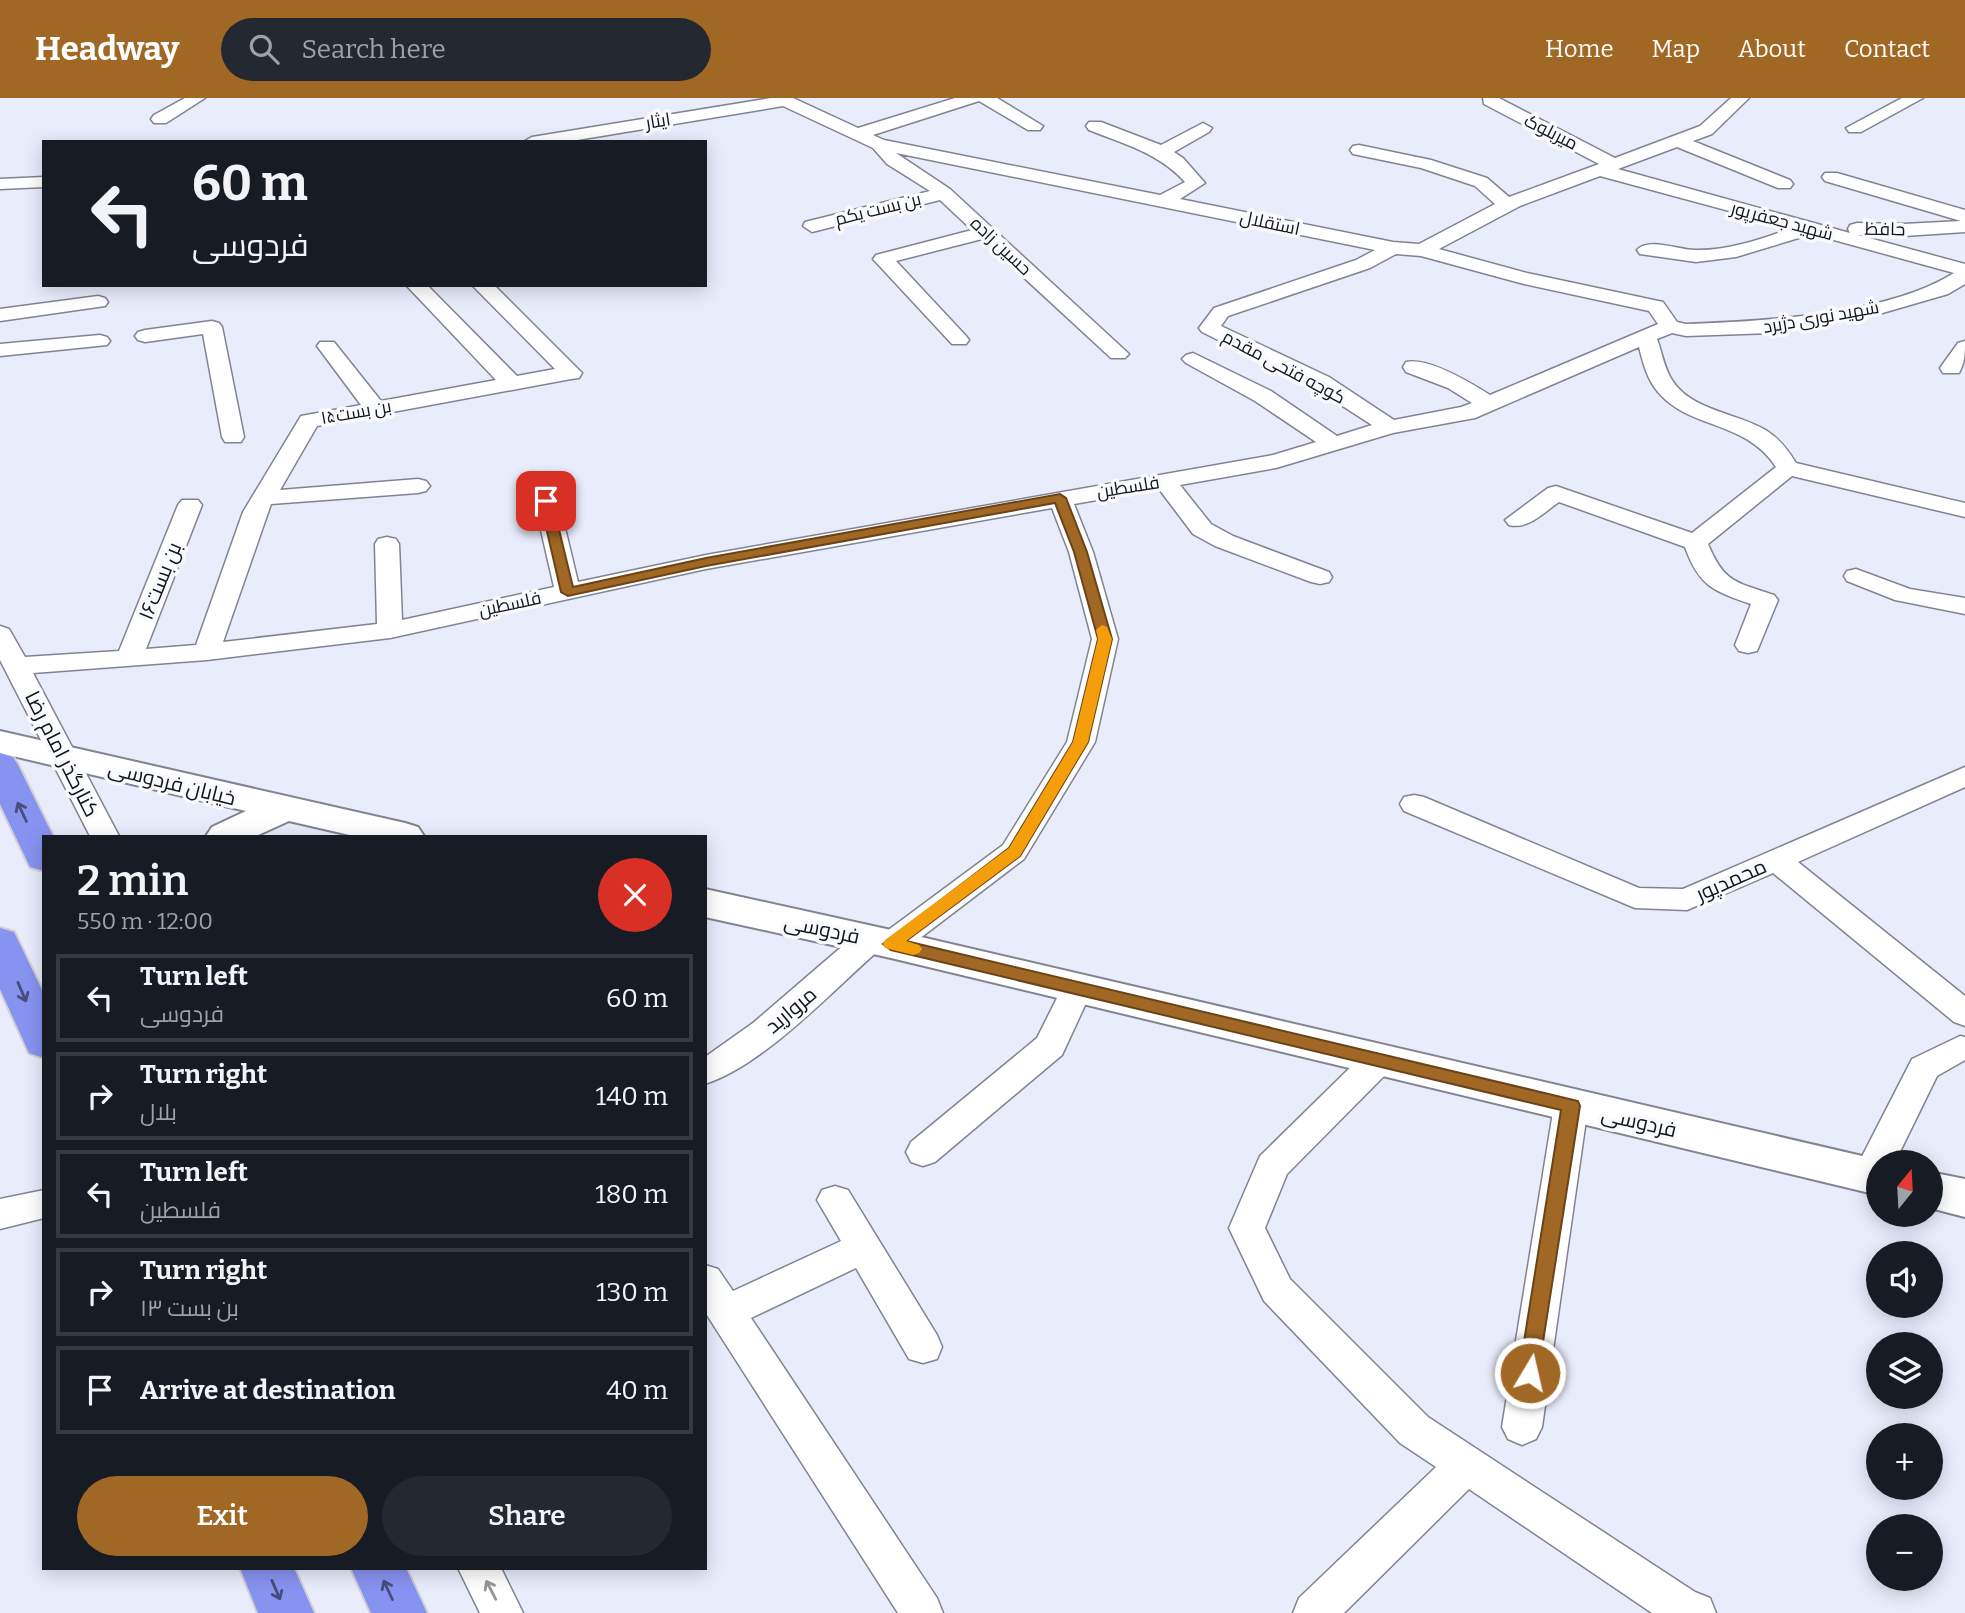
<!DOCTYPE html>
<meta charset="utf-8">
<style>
:root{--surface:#171b24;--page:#242831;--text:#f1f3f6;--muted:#9ea1a6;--line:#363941;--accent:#a16825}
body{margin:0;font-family:Bitter,Cairo,serif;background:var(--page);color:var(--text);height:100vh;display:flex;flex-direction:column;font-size:26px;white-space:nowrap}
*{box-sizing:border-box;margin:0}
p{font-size:23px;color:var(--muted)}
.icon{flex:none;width:38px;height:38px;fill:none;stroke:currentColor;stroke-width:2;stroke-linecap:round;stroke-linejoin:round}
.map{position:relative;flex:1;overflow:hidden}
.side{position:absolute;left:42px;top:737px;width:665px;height:735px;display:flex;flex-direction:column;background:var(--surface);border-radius:0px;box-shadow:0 4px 18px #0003}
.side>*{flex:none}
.guide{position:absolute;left:42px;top:42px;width:665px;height:147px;border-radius:0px;box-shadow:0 4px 18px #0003;background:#171b24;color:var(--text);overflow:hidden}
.needle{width:46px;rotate:18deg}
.fabs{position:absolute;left:1866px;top:1052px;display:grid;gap:14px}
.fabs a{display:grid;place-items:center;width:77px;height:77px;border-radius:50%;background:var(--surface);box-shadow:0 4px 18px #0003;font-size:35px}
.pin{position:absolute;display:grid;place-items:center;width:60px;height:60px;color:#fff;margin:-30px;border-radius:14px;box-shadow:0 4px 10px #0006}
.me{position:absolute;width:77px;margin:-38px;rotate:9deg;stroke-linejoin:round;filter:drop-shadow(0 0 5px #0008)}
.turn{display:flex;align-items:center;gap:24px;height:147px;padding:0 35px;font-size:32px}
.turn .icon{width:91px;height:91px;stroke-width:2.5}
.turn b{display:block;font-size:49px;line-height:60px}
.round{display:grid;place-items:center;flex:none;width:74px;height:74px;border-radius:37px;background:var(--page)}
.overview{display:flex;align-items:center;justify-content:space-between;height:119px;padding:0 35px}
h1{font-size:42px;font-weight:600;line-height:52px}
.action{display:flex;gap:14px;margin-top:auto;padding:14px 35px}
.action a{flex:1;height:80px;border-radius:42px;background:var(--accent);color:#fff;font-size:28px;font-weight:600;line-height:80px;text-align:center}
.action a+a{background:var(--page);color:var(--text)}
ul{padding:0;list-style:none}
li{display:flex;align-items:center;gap:21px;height:88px;margin:0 14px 10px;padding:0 21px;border:4px solid var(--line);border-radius:0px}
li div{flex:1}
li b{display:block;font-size:26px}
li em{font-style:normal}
header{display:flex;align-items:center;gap:42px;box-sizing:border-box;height:98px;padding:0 35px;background:var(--accent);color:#fff}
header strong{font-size:33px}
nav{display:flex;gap:38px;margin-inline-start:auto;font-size:24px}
.search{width:490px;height:63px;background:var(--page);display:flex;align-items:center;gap:18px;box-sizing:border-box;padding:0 24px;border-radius:38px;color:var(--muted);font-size:26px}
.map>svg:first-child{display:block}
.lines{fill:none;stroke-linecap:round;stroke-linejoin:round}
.street-casing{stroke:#818391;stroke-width:3}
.secondary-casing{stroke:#818391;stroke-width:4}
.highway-casing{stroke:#d0d0d1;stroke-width:4}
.street{fill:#fff;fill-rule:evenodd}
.secondary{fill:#fff;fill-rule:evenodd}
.highway{fill:#8793f1;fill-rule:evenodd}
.oneway{stroke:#484e7b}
.oneway2{stroke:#959698}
.route{fill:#a16825;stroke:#694418;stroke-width:2}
.slow{fill:#f59e0b}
.labels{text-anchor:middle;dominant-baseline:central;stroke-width:7;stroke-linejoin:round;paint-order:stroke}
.far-street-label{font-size:18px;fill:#14151a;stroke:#f9fafd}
.street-label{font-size:21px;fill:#14151a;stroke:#f9fafd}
</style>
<header>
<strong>Headway</strong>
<div class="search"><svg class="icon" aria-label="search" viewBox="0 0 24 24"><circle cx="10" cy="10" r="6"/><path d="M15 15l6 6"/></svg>Search here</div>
<nav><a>Home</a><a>Map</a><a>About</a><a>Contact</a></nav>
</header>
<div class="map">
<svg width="1965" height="1515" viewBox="0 0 1965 1515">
<rect width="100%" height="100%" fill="#e9ecfb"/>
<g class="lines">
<g class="street-casing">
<path id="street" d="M185 0H205L166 25H154L151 21 154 17Z
M771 0H793L858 30 955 0H997L1043 28 1040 32H1028L979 3 873 37 884 42 1160 97 1185 84C1159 55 1124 46 1089 32L1086 28 1089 24H1101L1161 47 1203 25 1212 30 1209 34 1174 54 1183 60 1205 85 1180 101 1393 144 1419 146 1495 106 1475 88 1421 70 1353 56 1350 52 1353 48 1359 47 1431 62 1487 80 1509 99 1599 66 1484 6 1483 0H1499L1615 60 1700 28 1731 0H1749L1712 36 1693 43 1790 82 1793 86 1790 90H1778L1677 49 1618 71 1850 135 1848 131 1850 127 1857 125 1904 126 1961 123 1825 83 1822 79 1825 75H1837L1965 112V134L1904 138 1858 137 1965 166V186L1948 196 1879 216 1771 235 1686 238 1672 235 1657 241C1662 254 1664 270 1672 282 1691 313 1739 315 1767 333 1780 341 1788 352 1796 365L1965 405V419L1792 378 1708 446C1724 485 1736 484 1774 497L1778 502 1757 553 1748 555 1739 553 1735 547 1751 506C1713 493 1699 488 1685 449L1559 404C1544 414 1528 432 1509 427L1505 422 1548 390 1556 388 1692 435 1776 369C1746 322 1690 332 1658 294 1647 281 1643 265 1639 249L1475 320 1393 335 1276 370 1180 387 1211 426 1233 438 1329 474 1332 479 1329 484 1320 486 1311 484 1215 448 1193 436 1159 391 1074 406 1093 454 1118 541 1095 644 1024 761 902 854 891 857 879 852C832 893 764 967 705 986V959L753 925 860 833 871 830 883 836 1003 747 1067 644 1092 541 1069 454 1052 410 706 471 390 540 207 562 33 575 119 738H90L0 562V528L9 531 25 559 119 553 178 407 182 402H198L202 407 146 551 196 547 243 414 298 323 301 318 361 307 317 248 320 244H334L381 303 496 282 406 187H427L517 278 555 271 472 187H494L582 275 579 280 571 281 317 328 280 392 418 381 426 383 430 388 426 393 418 395 271 406 223 544 377 526 375 446 378 441 387 439 396 441 399 446 402 522 554 489 529 380 533 375H549L553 380 578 484 706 457 1273 357 1316 344 1255 303 1186 265 1182 261 1186 257 1193 255 1271 293 1337 338 1372 327 1313 289 1202 234 1199 230 1214 210 1356 162 1375 152 896 55 950 91 1129 256 1125 260H1111L982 141 896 163 966 238 969 242 966 246H952L873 161 876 157 972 132 940 102 812 134 803 128 805 124 930 93 887 66 873 50 783 8 565 44H523L532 39ZM1600 78 1792 130C1761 141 1728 153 1695 152 1680 152 1648 139 1637 152L1640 156 1696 164 1736 159 1812 136 1954 175C1887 217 1765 223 1686 226L1677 224 1663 204 1527 175 1439 151 1520 108ZM1396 156 1421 158 1524 186 1649 213 1658 226 1490 297C1471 285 1429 259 1406 264L1403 269 1406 274 1448 290 1472 305 1461 309 1394 322 1329 279 1221 228 1228 218 1370 170Z
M1902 0H1923L1861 34H1849L1846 30Z
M44 79V89L0 91V81Z
M98 198 105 200 108 204 105 208 0 223V211Z
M212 223 219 225 222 229 244 339 241 344H225L222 339 203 236 145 244 138 242 135 238 138 234 145 232Z
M100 237 107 239 110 243 107 247 0 258V246Z
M1965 243C1965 255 1965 264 1959 275H1943L1940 270 1958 245Z
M1856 471 1910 491 1965 500V516L1895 502 1847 483 1844 478 1847 473Z
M1965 669V689L1798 764 1965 898V928L1954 924 1773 775 1687 812 1635 810 1404 713 1400 706 1404 699 1414 697 1424 699 1639 790 1683 791Z
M1077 878 1088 882 1093 890 1062 957 935 1064 923 1068 911 1064 906 1054 911 1044 1037 940 1066 882Z
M1960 938 1965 939V962L1937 978 1895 1064H1878V1089L1870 1092 1858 1088 1852 1078 1912 961Z
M1378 951 1390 954 1395 963 1390 972 1287 1076 1265 1130 1290 1181 1428 1319 1695 1494 1710 1500 1716 1515H1652L1469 1391 1344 1515H1293L1299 1500 1436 1369 1400 1345 1264 1203 1229 1130 1260 1058 1366 954Z
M1571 995 1583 999 1588 1008 1542 1329 1536 1341 1522 1347 1508 1341 1502 1329 1554 1008 1559 999Z
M835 1088 848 1092 937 1237 942 1249 937 1261 923 1265 909 1261 856 1170 751 1220 937 1500 943 1515H898L705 1214V1167L718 1171 733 1193 841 1143 817 1102 822 1092Z
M44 1092V1120L0 1131V1101Z
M458 1470H501L523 1515H480Z"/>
</g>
<g class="secondary-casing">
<path id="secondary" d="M0 633 405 725 418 729 424 738H354L289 723 256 738H206L212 729 246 713 0 655Z
M705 791 891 832 1888 1064H1878V1097L891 860 705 819Z
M1930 1074 1965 1081V1119L1930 1110Z"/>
</g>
<g class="highway-casing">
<path id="highway" d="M0 655 13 659 18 667 53 738H44V773L30 769 0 706Z
M0 830 14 834 44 896V960L29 955 0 891Z
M240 1470H294L314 1515H258Z
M351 1470H406L427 1515H371Z"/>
</g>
<use href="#street" class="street"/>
<use href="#secondary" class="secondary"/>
<use href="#highway" class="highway"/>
</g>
<defs><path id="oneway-shaft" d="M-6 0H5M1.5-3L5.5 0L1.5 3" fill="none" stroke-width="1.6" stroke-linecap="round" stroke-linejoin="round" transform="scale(1.75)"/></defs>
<g class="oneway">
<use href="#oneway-shaft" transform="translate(22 714) rotate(-115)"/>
<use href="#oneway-shaft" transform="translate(22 894) rotate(67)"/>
<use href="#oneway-shaft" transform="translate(276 1492) rotate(67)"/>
<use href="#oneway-shaft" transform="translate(388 1492) rotate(-115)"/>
</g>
<use class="oneway2" href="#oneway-shaft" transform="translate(491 1492) rotate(-117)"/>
<path class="route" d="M1060 396 1066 400 1087 454 1112 541 1088 644 1020 758 906 843 1578 1003 1580 1008 1537 1282 1530 1284 1523 1282 1519 1275 1561 1012 891 852 883 846 1009 750 1073 644 1098 541 1074 454 1055 405 706 468 568 498 561 494 540 403 546 399 552 403 573 489 706 460Z"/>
<path class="slow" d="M1102 527 1107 529 1112 541 1088 644 1020 758 906 843 919 847 922 851 919 855 913 857 885 850 883 846 885 842 1009 750 1073 644 1098 541 1096 532Z"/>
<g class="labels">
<g class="far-street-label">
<text transform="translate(658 23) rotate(-9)">ایثار</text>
<text transform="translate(1551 34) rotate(27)">میربلوک</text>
<text transform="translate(878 111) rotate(-14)">بن بست یکم</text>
<text transform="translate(1782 123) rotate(15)">شهید جعفرپور</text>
<text transform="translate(1270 125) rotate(12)">استقلال</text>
<text transform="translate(1885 131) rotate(1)">حافظ</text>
<text transform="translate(1001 148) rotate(43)">حسین زاده</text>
<text transform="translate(1821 219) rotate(-10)">شهید نوری دژبرد</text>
<text transform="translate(1284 269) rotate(28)">کوچه فتحی مقدم</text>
<text transform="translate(356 314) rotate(-10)">بن بست۱۵</text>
<text transform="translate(1128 389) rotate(-9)">فلسطین</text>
<text transform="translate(510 506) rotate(-12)">فلسطین</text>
</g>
<g class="street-label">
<text transform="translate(160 483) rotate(-68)">بن بست۱۶</text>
<text transform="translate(62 656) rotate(63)">کنارگذر امام رضا</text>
<text transform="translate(172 685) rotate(14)">خیابان فردوسی</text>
<text transform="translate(1731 782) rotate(-24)">محمدپور</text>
<text transform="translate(822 831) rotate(12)">فردوسی</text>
<text transform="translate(791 912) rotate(-40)">مروارید</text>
<text transform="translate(1639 1024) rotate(13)">فردوسی</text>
</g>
</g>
</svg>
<div class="fabs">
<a><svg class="needle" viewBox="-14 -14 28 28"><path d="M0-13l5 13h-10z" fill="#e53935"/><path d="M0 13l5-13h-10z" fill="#9ea1a6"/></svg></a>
<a><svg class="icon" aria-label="sound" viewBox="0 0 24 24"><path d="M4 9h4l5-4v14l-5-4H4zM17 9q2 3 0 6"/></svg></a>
<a><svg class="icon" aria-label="layers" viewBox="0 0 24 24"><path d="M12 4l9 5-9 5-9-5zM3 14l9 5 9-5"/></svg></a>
<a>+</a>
<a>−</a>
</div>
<div class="pin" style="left:546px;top:403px;background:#d93025"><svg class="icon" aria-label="arrive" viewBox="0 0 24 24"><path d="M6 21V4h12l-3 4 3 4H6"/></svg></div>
<svg class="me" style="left:1530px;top:1275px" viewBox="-20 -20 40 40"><circle r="17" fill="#a16825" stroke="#fff" stroke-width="3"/><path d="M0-11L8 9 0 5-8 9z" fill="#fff"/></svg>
<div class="guide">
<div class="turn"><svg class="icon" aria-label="left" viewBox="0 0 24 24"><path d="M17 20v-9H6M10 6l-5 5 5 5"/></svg><div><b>60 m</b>فردوسی</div></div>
</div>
<section class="side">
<div class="overview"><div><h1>2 min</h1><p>550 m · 12:00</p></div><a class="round" style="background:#d93025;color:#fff"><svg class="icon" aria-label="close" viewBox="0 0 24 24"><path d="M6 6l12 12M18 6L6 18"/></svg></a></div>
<ul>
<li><svg class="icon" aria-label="left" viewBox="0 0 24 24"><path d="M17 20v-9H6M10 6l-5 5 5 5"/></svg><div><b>Turn left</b><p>فردوسی</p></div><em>60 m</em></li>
<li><svg class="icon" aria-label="right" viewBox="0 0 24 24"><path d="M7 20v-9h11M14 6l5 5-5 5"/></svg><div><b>Turn right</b><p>بلال</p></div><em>140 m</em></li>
<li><svg class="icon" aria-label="left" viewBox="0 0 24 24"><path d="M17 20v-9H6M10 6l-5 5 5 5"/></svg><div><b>Turn left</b><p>فلسطین</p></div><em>180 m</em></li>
<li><svg class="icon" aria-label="right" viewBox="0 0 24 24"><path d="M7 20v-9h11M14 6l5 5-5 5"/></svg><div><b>Turn right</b><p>بن بست ۱۳</p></div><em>130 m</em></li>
<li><svg class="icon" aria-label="arrive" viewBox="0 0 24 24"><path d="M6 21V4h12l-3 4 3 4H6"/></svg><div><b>Arrive at destination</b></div><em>40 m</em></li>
</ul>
<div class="action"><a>Exit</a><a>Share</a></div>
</section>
</div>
